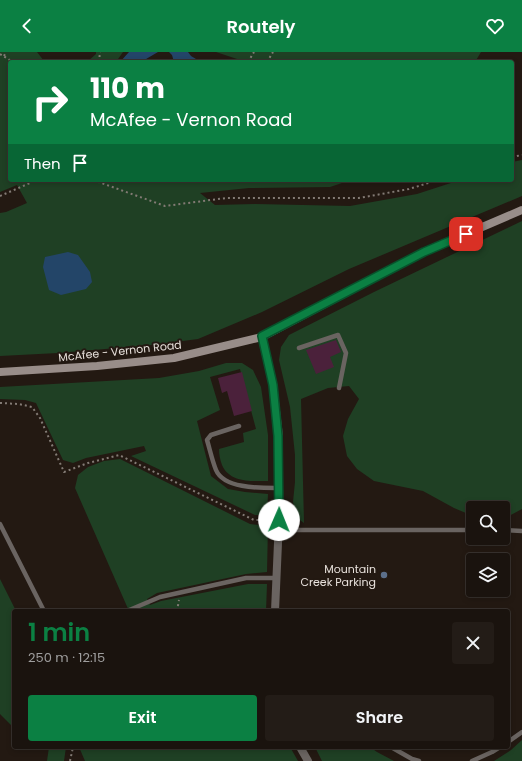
<!DOCTYPE html>
<meta charset="utf-8">
<style>
:root{--surface:#1a130e;--page:#231c17;--text:#f1f3f6;--muted:#9f9e9e;--line:#38322e;--accent:#0b8043}
body{margin:0;font-family:Poppins,sans-serif;background:var(--page);color:var(--text);height:100vh;display:flex;flex-direction:column;font-size:15px;white-space:nowrap}
*{box-sizing:border-box;margin:0}
p{font-size:13px;color:var(--muted)}
.icon{flex:none;width:22px;height:22px;fill:none;stroke:currentColor;stroke-width:2;stroke-linecap:round;stroke-linejoin:round}
.map{position:relative;flex:1;overflow:hidden}
.sheet{position:absolute;left:12px;top:557px;width:498px;height:140px;display:flex;flex-direction:column;background:var(--surface);border-radius:4px;box-shadow:0 2px 6px #0003,0 0 0 1px var(--line)}
.sheet>*{flex:none}
.guide{position:absolute;left:8px;top:8px;width:506px;height:122px;border-radius:4px;box-shadow:0 2px 6px #0003,0 0 0 1px var(--line);background:#0b8043;color:#fff;overflow:hidden}
.tools{position:absolute;left:466px;top:449px;display:grid;gap:8px}
.tools a{display:grid;place-items:center;width:44px;height:44px;border-radius:4px;background:var(--surface);box-shadow:0 2px 6px #0003,0 0 0 1px var(--line);font-size:20px}
.pin{position:absolute;display:grid;place-items:center;width:34px;height:34px;color:#fff;margin:-17px;border-radius:8px;box-shadow:0 2px 6px #0006}
.me{position:absolute;width:44px;margin:-22px;rotate:1deg;stroke-linejoin:round;filter:drop-shadow(0 0 3px #0008)}
.turn{display:flex;align-items:center;gap:14px;height:84px;padding:0 16px;font-size:18px}
.turn .icon{width:52px;height:52px;stroke-width:2.5}
.turn b{display:block;font-size:28px;line-height:34px}
.then{display:flex;align-items:center;height:38px;padding:0 16px;background:#0003;gap:8px;font-size:15px}
.round{display:grid;place-items:center;flex:none;width:42px;height:42px;border-radius:4px;background:var(--page)}
.head{display:flex;align-items:center;justify-content:space-between;height:68px;padding:0 16px}
h1{font-size:24px;font-weight:600;line-height:30px;color:var(--accent)}
.cta{display:flex;gap:8px;margin-top:auto;padding:8px 16px}
.cta a{flex:1;height:46px;border-radius:4px;background:var(--accent);color:#fff;font-size:16px;font-weight:600;line-height:46px;text-align:center}
.cta a+a{background:var(--page);color:var(--text)}
header{display:flex;justify-content:space-between;align-items:center;height:52px;padding:0 16px;background:var(--accent);color:#fff;font-size:18px;font-weight:600}
.map>svg:first-child{display:block}
.green{fill:#1f4024}
.water{fill:#234568}
.building{fill:#4b213b}
.lines{fill:none;stroke-linecap:round;stroke-linejoin:round}
.path{stroke:#837b75;stroke-width:2;stroke-dasharray:2 3;stroke-linecap:butt}
.lane{stroke:#6a6461;stroke-width:4.5}
.street{stroke:#6a6461;stroke-width:8}
.secondary{stroke:#988d89;stroke-width:8}
.route-casing{stroke:#07532c;stroke-width:10}
.route{stroke:#0b8043;stroke-width:7}
.service-dot{fill:#5c6f8a;stroke:#231912;stroke-width:1.5}
.labels{text-anchor:middle;dominant-baseline:central;stroke-width:4;stroke-linejoin:round;paint-order:stroke}
.street-label{font-size:11px;fill:#e8e1dc;stroke:#231912}
.poi-label{font-size:11px;fill:#e8e1dc;stroke:#231912;text-anchor:end}
</style>
<header><svg class="icon" aria-label="back" viewBox="0 0 24 24"><path d="M15 5l-7 7 7 7"/></svg>Routely<svg class="icon" aria-label="heart" viewBox="0 0 24 24"><path d="M12 20l-8-8c-3-5 5-10 8-4 3-6 11-1 8 4z"/></svg></header>
<div class="map">
<svg width="522" height="709" viewBox="0 0 522 709">
<rect width="100%" height="100%" fill="#231912"/>
<path class="green" d="M0 0H37L44 9 53 10H10V128H351L330 135 249 136 200 141 215 153 255 152 350 154 417 142 460 128H512V110L522 108V144L349 217 262 260 198 287 152 293 58 301 0 304V161L6 160 27 151 17 133 0 140Z
M96 0H123L116 10H87L96 2Z
M216 0H481L475 10H246Z
M522 169V457L507 465H503V456H473V464L454 456 423 439 374 429 357 417 347 404 343 384 348 367 359 347 349 334 328 336 301 347 304 471 297 466 293 450 295 430V403L290 355 279 308 281 295 289 283 374 240Z
M226 311H242L253 318 261 335 268 383V429C251 429 230 431 222 413 220 408 219 402 219 397L244 390 243 381 256 377 240 317 210 325 220 358 197 369 211 424 228 437 245 440 268 442 267 463H255L131 404 146 399 144 394 86 406 73 411 63 408 36 351 25 348 0 347V335L159 326 199 319Z
M120 407 250 472 268 474 267 520 246 522 157 541 147 547 150 553 161 549 248 532H267L266 559H129L75 436 78 423 88 415 104 409Z
M0 527 16 559H14V676L0 662Z
M522 688V709H494L511 698Z
M49 695H66L64 709H47Z
M79 695H290L298 709H85Z
M315 695H370L377 700 394 709H322Z"/>
<path class="water" d="M129 0H158L141 10H120Z
M169 0H188L191 4 201 10H174L172 3Z
M68 200 78 203 90 220 92 230 86 237 61 243 49 238 43 215 45 205Z"/>
<path class="building" d="M336 288 341 300 330 305 334 315 316 322 306 298Z
M242 320 252 359 234 364 227 339 222 341 218 326Z"/>
<g class="lines">
<path class="path" d="M0 2 13 10
M4 4 6 0
M99 10 100 0
M248 10 254 0
M267 10 273 0
M512 105 522 103
M93 128 165 154 226 146H359L409 137 438 128
M0 144 37 128
M0 351 19 352 32 355 40 366 64 420 88 411 119 403 254 468H269
M177 559 179 548
M70 709 73 695"/>
<path class="lane" d="M299 296 338 283 346 301 339 336
M239 374 211 383 207 388C210 398 212 408 216 418 224 437 261 436 279 436
M0 472 44 559
M278 478H473
M503 478 522 479
M127 559 160 545 246 526H276
M508 690 522 680
M391 695 412 707 419 709
M472 709 492 700 500 695"/>
<path class="street" d="M262 285 273 333 279 384V468L275 559
M300 695 308 709"/>
<path class="secondary" d="M0 320 97 314 174 306 262 285 424 200 522 158"/>
</g>
<g class="lines">
<g class="route-casing">
<path id="route" d="M279 468 278 384 273 333 262 284 424 200 466 182"/>
</g>
<use href="#route" class="route"/>
</g>
<circle class="service-dot" cx="384" cy="523" r="4"/>
<g class="labels">
<g class="street-label">
<text transform="translate(120 299) rotate(-6)">McAfee - Vernon Road</text>
</g>
<g class="poi-label">
<text x="376" y="517">Mountain<tspan x="376" dy="13">Creek Parking</tspan></text>
</g>
</g>
</svg>
<div class="tools">
<a><svg class="icon" aria-label="search" viewBox="0 0 24 24"><circle cx="10" cy="10" r="6"/><path d="M15 15l6 6"/></svg></a>
<a><svg class="icon" aria-label="layers" viewBox="0 0 24 24"><path d="M12 4l9 5-9 5-9-5zM3 14l9 5 9-5"/></svg></a>
</div>
<div class="pin" style="left:466px;top:182px;background:#d93025"><svg class="icon" aria-label="arrive" viewBox="0 0 24 24"><path d="M6 21V4h12l-3 4 3 4H6"/></svg></div>
<svg class="me" style="left:279px;top:468px" viewBox="-20 -20 40 40"><circle r="19" fill="#fff"/><path d="M0-13L10 11 0 6-10 11z" fill="#0b8043"/></svg>
<div class="guide">
<div class="turn"><svg class="icon" aria-label="right" viewBox="0 0 24 24"><path d="M7 20v-9h11M14 6l5 5-5 5"/></svg><div><b>110 m</b>McAfee - Vernon Road</div></div>
<div class="then">Then<svg class="icon" aria-label="arrive" viewBox="0 0 24 24"><path d="M6 21V4h12l-3 4 3 4H6"/></svg></div>
</div>
<section class="sheet">
<div class="head"><div><h1>1 min</h1><p>250 m · 12:15</p></div><a class="round"><svg class="icon" aria-label="close" viewBox="0 0 24 24"><path d="M6 6l12 12M18 6L6 18"/></svg></a></div>
<div class="cta"><a>Exit</a><a>Share</a></div>
</section>
</div>
